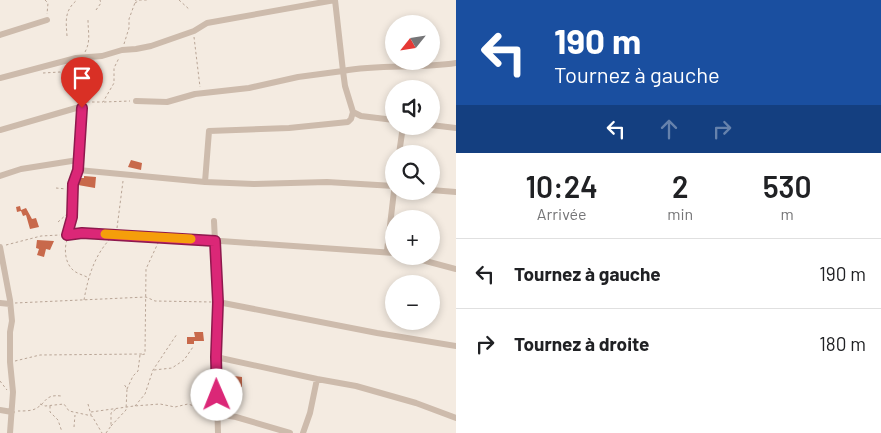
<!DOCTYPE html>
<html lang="fr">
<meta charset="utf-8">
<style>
:root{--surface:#fff;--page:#f6f6f6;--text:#202124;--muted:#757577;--line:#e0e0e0}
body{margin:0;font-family:Barlow,sans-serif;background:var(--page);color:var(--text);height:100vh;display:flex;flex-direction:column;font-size:19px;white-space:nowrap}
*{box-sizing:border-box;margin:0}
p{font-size:16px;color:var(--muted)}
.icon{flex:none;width:28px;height:28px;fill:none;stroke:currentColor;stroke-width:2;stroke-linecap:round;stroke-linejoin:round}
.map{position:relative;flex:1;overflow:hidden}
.drawer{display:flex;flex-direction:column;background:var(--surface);width:425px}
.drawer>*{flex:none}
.banner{background:#1a4fa0;color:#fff;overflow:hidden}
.needle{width:32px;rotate:240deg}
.fabs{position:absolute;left:385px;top:15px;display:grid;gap:10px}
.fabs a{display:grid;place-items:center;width:55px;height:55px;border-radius:50%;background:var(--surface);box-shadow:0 2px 8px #0003;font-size:25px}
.pin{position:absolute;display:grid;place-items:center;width:42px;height:42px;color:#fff;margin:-51px -21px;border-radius:50% 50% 50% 0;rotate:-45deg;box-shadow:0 0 5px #0007}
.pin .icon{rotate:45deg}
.me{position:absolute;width:55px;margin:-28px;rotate:359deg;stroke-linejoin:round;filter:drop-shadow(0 0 4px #0008)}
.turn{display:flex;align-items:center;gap:18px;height:105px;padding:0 15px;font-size:22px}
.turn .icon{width:65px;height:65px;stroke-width:2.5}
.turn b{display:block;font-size:35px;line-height:42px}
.lanes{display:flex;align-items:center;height:48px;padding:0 15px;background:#0003;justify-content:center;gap:25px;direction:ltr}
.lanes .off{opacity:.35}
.eta{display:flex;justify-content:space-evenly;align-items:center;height:85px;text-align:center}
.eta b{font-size:30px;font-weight:600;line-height:35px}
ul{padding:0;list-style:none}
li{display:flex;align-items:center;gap:15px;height:70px;padding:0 15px;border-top:1px solid var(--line)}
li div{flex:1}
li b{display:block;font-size:19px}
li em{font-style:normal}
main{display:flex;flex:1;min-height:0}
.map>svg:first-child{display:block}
.building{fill:#c8694b}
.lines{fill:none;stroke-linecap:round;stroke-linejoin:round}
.path{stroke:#b9a596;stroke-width:1;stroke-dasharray:2.5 2.5;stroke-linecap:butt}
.minor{stroke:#cdbbac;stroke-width:6}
.route-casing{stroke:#8e194d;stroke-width:12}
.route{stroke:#db2777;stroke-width:9}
.slow{stroke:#f59e0b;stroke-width:9}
</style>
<main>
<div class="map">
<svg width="456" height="433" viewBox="0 0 456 433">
<rect width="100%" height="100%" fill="#f4ebe1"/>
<path class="building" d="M131 160 142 163 141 170 128 167Z
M84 176 96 177 95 188 78 185 81 178H84Z
M20 206 21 210 26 208 32 219 36 218 39 227 30 229 26 215 23 216 21 211 17 212 16 207Z
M37 240 54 241 50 250 46 249 44 257 37 255 39 249 36 248Z
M194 332H203L204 341H194V344H187V337H195Z
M234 376 242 377V387H234Z"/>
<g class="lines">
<path class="path" d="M45 0 48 3 47 14
M179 0 190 10
M135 3 140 0H149
M96 10 101 3 100 0
M67 36C66 21 64 11 77 0
M194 37 200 87
M124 44 129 28V19L136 0
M85 52C91 41 88 32 88 20
M43 73 60 72 64 73
M81 100 77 81 82 74H89L97 63
M87 102H103L114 83V68L119 58
M104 102 130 101
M56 188 66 189
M58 222 67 214
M117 228 123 181
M67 240C64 249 65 262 72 269 75 273 83 275 87 277
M6 245 41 236 60 235
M84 300C88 277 94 257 109 240
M15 303 146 297 155 301 212 302
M15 361 40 355 143 354
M154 370 172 368 184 360 193 347
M0 381 7 390
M127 389 133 376 138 371 140 355 145 354 146 269 158 243
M40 404 45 406 64 404 69 411 92 416 102 433
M88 404 91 415
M50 406V412L58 420 62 432
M135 406 145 394 153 370 177 334
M18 411C23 411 31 411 35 409 47 403 44 394 61 396
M91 412 134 406 160 404 175 407 188 404 212 412
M111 426 126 410 127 389 124 384
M74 427 75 415
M106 433 111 426V413L116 409"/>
<path class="minor" d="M0 35 47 20
M0 78 76 58 102 56 122 50 136 49 151 46 194 31 207 23 335 0
M136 101 167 102 195 94 249 88 298 77 343 71 335 0
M83 108 78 170 205 182 254 184 327 182 394 186
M353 112 361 116 394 120
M431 125 456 128
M0 130 83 106
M399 154 403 126
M78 170 73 184 72 217 67 235 82 233 207 240 394 253
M0 176 21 169 78 160
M205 182 209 131 289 128 348 122 351 119 353 112 345 86 343 71C380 64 419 69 456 63
M431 190 456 192
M214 221 218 302 216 357 218 433
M0 247 10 300 12 321 10 332V362L13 392 10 433
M387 251 394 191
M407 256 456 269
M218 302 377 333 456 346
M0 303 10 304
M216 357 317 379 356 386 416 403 456 418
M0 410 12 412
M217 414 236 417 290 433
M303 433 310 413 317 379"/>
</g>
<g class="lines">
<g class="route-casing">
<path id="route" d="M82 108 78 170 73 184 72 217 67 235 82 233 215 241 218 302 216 357 217 395"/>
</g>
<use href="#route" class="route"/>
<path class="slow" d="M105 234 191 239"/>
</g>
</svg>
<div class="fabs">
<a><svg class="needle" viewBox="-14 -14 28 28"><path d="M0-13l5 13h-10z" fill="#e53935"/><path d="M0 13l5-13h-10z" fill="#757577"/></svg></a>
<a><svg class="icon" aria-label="sound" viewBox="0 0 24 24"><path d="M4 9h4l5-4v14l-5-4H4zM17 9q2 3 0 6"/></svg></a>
<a><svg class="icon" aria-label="search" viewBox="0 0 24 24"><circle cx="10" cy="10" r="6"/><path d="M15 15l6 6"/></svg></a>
<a>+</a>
<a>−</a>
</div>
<div class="pin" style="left:82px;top:108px;background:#d93025"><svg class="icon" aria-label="arrive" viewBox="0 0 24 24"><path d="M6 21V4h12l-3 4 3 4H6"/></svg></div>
<svg class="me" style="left:217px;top:395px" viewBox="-20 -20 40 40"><circle r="19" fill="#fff"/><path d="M0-13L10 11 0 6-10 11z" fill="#db2777"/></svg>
</div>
<section class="drawer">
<div class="banner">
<div class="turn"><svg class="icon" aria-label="left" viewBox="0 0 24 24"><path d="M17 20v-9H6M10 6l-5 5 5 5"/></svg><div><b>190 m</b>Tournez à gauche</div></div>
<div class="lanes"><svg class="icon" aria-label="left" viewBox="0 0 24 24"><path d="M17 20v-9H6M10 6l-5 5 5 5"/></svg><svg class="icon off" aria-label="ahead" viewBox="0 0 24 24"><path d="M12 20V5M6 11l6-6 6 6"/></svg><svg class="icon off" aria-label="right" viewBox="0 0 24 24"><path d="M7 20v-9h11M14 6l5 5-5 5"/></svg></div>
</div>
<div class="eta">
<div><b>10:24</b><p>Arrivée</p></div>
<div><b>2</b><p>min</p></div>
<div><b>530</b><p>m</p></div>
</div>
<ul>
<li><svg class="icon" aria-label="left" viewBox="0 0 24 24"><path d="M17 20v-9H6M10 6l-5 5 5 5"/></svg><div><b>Tournez à gauche</b></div><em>190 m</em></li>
<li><svg class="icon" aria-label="right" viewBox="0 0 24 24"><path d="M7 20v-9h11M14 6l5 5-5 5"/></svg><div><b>Tournez à droite</b></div><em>180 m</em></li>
</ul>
</section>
</main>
